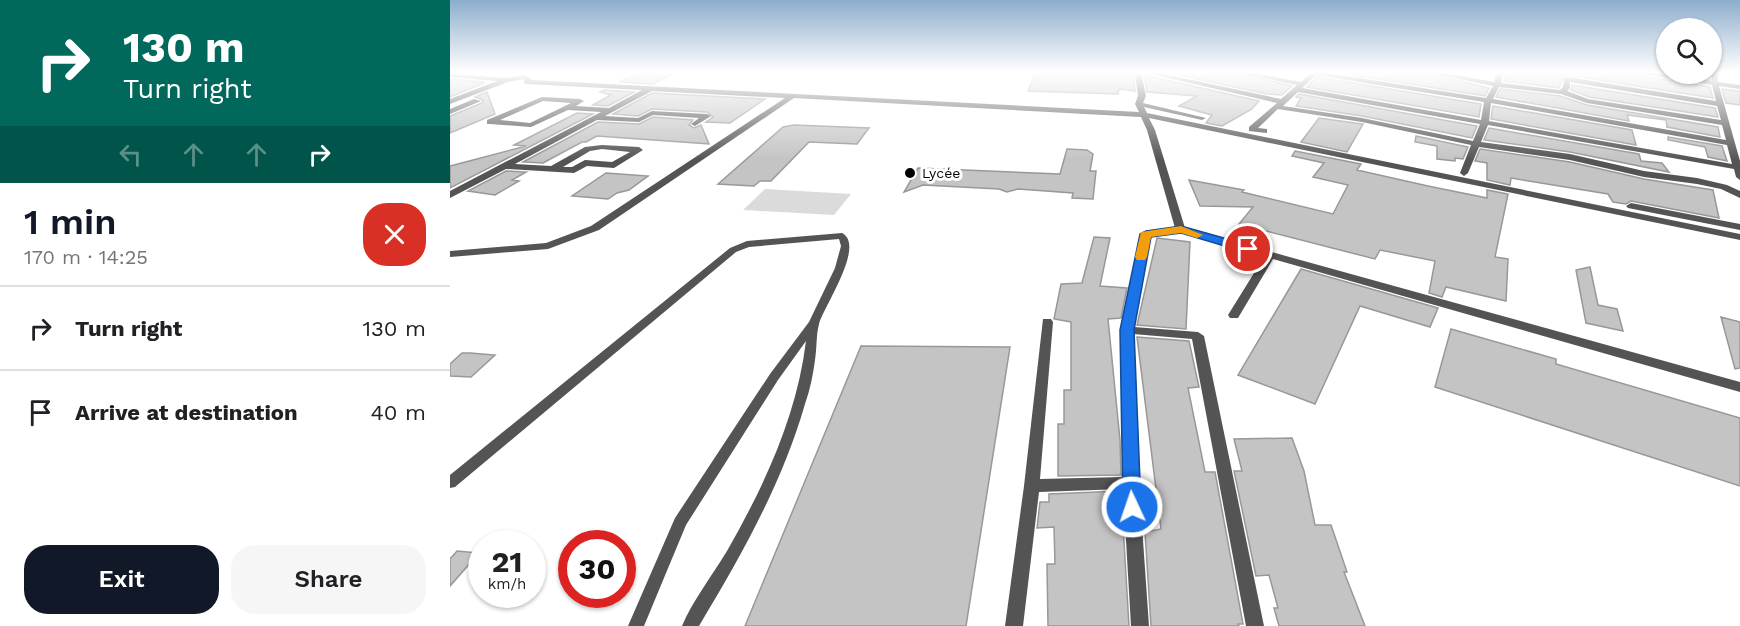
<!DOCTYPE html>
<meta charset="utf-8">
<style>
:root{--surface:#fff;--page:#f6f6f6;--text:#202124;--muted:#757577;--line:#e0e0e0;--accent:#111827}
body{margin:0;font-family:"Work Sans",sans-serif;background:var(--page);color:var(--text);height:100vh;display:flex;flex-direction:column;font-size:22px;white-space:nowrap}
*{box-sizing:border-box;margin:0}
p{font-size:20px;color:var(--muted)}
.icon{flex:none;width:33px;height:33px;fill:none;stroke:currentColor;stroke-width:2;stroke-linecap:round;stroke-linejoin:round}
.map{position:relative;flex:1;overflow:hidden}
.details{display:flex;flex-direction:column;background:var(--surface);width:450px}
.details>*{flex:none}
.banner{background:#00695c;color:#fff;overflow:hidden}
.buttons{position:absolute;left:1206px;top:18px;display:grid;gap:12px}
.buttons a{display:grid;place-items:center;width:66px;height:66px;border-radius:50%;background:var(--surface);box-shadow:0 2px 4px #0004;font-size:30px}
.speed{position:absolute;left:18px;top:530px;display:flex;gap:12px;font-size:30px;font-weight:700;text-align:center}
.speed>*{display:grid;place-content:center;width:78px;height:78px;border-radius:50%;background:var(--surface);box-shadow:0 2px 4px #0004;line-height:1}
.speed small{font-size:15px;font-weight:400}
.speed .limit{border:9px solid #d22;background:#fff;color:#111}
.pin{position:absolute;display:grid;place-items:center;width:51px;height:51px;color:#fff;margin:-26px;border:3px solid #fff;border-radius:50%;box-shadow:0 2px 6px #0007}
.me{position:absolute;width:66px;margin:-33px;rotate:357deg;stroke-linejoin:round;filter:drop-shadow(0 0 4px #0008)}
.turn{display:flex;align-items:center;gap:21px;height:126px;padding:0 24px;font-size:27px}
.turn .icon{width:78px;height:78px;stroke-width:2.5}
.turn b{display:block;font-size:42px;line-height:51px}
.lanes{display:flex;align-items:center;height:57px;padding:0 24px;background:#0003;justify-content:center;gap:30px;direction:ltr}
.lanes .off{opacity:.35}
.round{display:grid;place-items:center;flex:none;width:63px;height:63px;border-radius:24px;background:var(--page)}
.overview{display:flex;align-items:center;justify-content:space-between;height:102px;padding:0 24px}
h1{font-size:36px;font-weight:600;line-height:45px;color:var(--accent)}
.cta{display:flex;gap:12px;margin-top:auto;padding:12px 24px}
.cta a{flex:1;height:69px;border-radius:24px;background:var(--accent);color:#fff;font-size:24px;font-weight:600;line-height:69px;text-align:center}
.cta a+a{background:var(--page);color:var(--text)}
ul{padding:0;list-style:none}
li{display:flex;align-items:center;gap:18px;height:84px;padding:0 24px;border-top:2px solid var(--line)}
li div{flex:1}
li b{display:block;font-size:22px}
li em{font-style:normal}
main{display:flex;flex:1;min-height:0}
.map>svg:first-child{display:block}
.green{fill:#dbdbdb}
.building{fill:#c4c4c4;stroke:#989898;stroke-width:1.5}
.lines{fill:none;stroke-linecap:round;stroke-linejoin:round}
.service{fill:#545454;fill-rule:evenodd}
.minor{fill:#545454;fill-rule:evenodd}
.route{fill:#1a73e8;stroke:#114b97;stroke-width:1.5}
.slow{fill:#f59e0b}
.poi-dot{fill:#000;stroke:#fff;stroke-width:2}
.labels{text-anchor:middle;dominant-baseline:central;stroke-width:6;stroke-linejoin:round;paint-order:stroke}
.far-poi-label{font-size:14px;fill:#000;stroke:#fff;text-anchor:start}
</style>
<main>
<section class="details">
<div class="banner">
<div class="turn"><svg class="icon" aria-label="right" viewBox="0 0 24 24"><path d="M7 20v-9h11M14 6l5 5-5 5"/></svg><div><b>130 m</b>Turn right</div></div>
<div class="lanes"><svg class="icon off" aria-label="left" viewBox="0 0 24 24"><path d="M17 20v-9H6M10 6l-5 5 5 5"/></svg><svg class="icon off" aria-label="ahead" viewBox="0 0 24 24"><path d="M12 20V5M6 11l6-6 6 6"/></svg><svg class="icon off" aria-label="ahead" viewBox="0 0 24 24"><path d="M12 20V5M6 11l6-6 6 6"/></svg><svg class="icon" aria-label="right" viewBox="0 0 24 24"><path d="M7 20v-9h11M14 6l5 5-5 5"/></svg></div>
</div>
<div class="overview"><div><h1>1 min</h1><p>170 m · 14:25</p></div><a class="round" style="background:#d93025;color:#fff"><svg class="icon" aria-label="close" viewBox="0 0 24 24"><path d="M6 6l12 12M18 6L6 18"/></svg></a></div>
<ul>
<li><svg class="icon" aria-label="right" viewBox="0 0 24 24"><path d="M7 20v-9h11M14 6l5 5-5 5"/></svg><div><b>Turn right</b></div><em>130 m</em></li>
<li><svg class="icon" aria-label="arrive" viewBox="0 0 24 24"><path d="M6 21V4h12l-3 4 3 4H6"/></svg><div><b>Arrive at destination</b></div><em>40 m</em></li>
</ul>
<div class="cta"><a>Exit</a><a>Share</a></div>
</section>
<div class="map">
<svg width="1290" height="626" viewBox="0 0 1290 626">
<rect width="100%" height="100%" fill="#fff"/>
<path class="green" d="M315 189 401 194 384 215 293 210Z"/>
<path class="building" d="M190 72H226L203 84 169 82Z
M586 72H683L685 91 669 89 668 94 578 91Z
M715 72H784L842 86 832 95 817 94Z
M885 72H975L1039 88 1035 96Z
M1055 72H1178L1180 74 1260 87 1263 98 1117 75 1113 77 1109 88 1054 81Z
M694 75 809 101 802 109 772 126 756 123 762 115 729 106 747 96 697 92Z
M867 77 1031 104 1029 117 857 87Z
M0 79 34 82V83L0 97Z
M1122 85 1265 108 1268 117 1139 97 1121 90Z
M1050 89 1110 96 1137 105 1268 127 1270 137 1217 127 1216 120 1177 115 1179 121 1046 97Z
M1272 89 1290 91V105L1276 103Z
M154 90 184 92 158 106 143 105 161 95 150 92Z
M37 92 45 114 0 133V116L32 103 33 100 25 97Z
M202 93 315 99 280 123 256 122 263 117 257 112 202 109 188 116 163 114Z
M849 94 1027 126 1022 138 912 116 846 106 851 98 846 97Z
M1043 106 1182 130 1186 145 1041 119Z
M127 113 143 114 0 188V166L76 146 64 145Z
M203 117 243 120 239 125 244 128 251 125 259 144 147 136 136 142H132L93 163 73 162 148 122 189 124Z
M869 118 912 124H913L897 152 851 142Z
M344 125 419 128 407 144 359 142 321 181H310L304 186 268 184 333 127Z
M1039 128 1189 154 1191 161 1212 163 1219 172 1120 152 1034 140Z
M966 136 1018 147 1013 159 1005 158V161L987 159V146L965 142Z
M1218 137 1272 146 1277 161 1258 157 1255 147 1218 140Z
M617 149 637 150 643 154 640 171H646L643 199 622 198 623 193 568 189 557 192 549 189 473 185 454 192 468 168 610 174Z
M1030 149 1120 162 1194 179 1263 190 1269 218 1181 201 1176 204 1163 202 1158 194 1061 178 1060 185 1037 180V163L1025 161Z
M845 151 911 164 907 170 978 186 1037 198V190L1058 194 1045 257 1058 259 1056 301 996 287 992 297 979 293 985 261 930 250 925 259 789 224 803 207 750 206 739 180 794 190 792 192 883 214 898 185 863 177 874 163 842 156Z
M56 171 76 172 62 180 69 181 45 195 18 191Z
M156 173 198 176 179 190 167 193 158 199 122 196Z
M644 237 660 238 650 286 677 288 671 318 658 319 670 440 671 475 608 476V424H614V390H621V322L604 319 611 284 632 283Z
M707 238 740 242 736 329 687 325Z
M1140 267 1148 305 1167 309 1173 331 1136 323 1126 270Z
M851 269 988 308 980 327 910 306 865 404 788 375Z
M1271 317 1290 322V368L1285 369Z
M1001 329 1106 359V364L1290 418V486L985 387Z
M687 337 739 341 749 387 738 388 755 472H765L793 624H788L789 626H701L695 532 711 529Z
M411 346 560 347 516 626H295Z
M12 353H20L45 355 21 377 0 376V364Z
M842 438 854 471 865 525H881L897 572H894L915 626H829L824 608H828L819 575 806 576 784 471H792L784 439Z
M671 491 679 626H598L597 564H605L604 527 587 528 590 502H599V494Z
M7 551 29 553 0 586V559Z"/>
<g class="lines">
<path class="service" d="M392 233C416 245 374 306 369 324 366 335 367 348 365 360 363 375 360 390 355 404 332 484 291 556 249 626H232C243 600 262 576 277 551 314 486 347 416 356 341L328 380 236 525 194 626H178L225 518 320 374 359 322 385 268 391 246 389 239 299 247 286 252 5 487 0 488V475L280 248 297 241Z"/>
<path class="minor" d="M685 72H691L696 96 693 103 756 118 752 120 694 107 697 113 1290 234V240L699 118 705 130 735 228 1290 382V392L823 259 788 318H780L778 315 814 257 731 233 701 237 684 327 748 332 754 336 814 626H796L742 339 683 334 689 483 699 626H681L673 489 589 492 573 626H555L574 486 593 319H601L603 322 590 479 673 477 671 330 691 234 696 231 725 228 697 130 691 117 344 98 149 230 98 249 0 257V251L96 243 141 226 335 98 202 91 155 116 188 118 202 111 257 114 261 116 245 126 241 124 249 118 203 115 189 122 147 120 65 164 101 166 135 147 152 145 189 147 193 150 164 168 137 166 124 173 56 169 0 198V191L151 112 118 110 81 127 40 124H37V120L92 97 130 99 134 101 126 106 159 108 192 90 76 84 73 82 75 80 74 79 58 82 0 104V99L47 81 0 77V73L56 78 75 75 82 80 689 112 685 104 688 96ZM93 101 121 103 80 123 50 120ZM152 149 180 152 162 162 135 160 122 167H113L140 151Z
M692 72H704L831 99 847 85 786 72H800L851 82 862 72H871L1036 98 1043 86 977 72H990L1044 82 1047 72H1053L1051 83 1110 90 1113 87 1114 79 1117 77 1266 101 1262 85 1180 72H1197L1262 81V72H1268V82L1290 85V89L1269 86 1290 161V180L1286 177 1284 169 1038 125 1031 142 1120 154 1194 171 1247 178 1277 185 1290 191V198L1271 189 1247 184 1194 177 1120 160 1029 147 1018 173 1014 176 1010 173 1021 145 912 122 828 109 808 128 817 129V133L799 131V127L827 103ZM866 75 1034 102 1031 120 852 88ZM1120 82 1267 106 1271 120 1138 99 1117 91 1120 88ZM1049 87 1111 94 1137 103 1272 125 1276 140 1043 99ZM848 92 1030 124 1023 141 912 118 833 106ZM1041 103 1277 145 1282 164 1039 121Z
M24 99 31 101 0 114V109Z
M1181 203 1290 224V230L1178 208 1176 206Z"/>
</g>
<linearGradient id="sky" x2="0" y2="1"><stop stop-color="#8cadcc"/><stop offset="0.45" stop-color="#fff"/><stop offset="1" stop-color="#fff" stop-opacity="0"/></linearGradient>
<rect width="1290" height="160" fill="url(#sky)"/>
<path class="route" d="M731 226 802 246 804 249 798 253 731 233 701 237 684 330 691 507 689 512 682 514 676 512 673 507 670 330 690 234 696 231Z"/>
<path class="slow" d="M731 226 753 235 747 238 731 233 701 237 697 257 695 260H687L685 257 691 232Z"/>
<circle class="poi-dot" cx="460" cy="173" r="6"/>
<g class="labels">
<g class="far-poi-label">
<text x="472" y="173">Lycée</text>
</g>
</g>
</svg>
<div class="buttons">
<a><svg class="icon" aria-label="search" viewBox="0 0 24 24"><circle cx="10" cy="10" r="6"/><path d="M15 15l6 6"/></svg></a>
</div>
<div class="speed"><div>21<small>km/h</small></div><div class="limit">30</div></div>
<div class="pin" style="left:798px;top:249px;background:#d93025"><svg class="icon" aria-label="arrive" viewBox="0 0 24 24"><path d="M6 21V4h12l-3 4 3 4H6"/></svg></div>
<svg class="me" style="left:682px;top:507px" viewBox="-20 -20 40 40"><circle r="17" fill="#1a73e8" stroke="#fff" stroke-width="3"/><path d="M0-11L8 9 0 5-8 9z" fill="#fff"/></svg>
</div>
</main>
